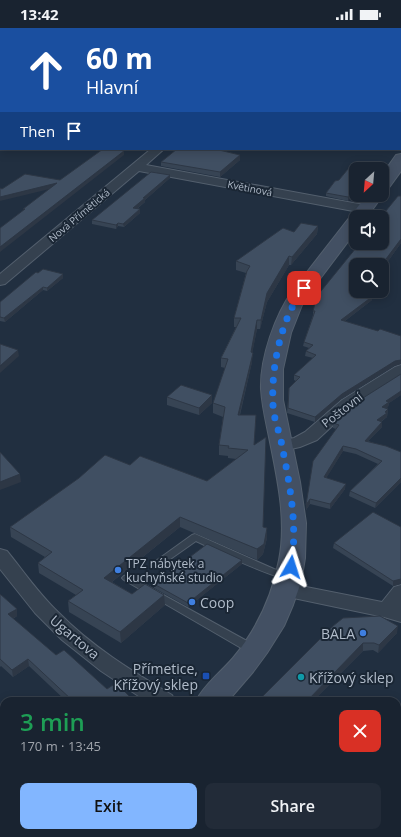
<!DOCTYPE html>
<meta charset="utf-8">
<style>
:root{--surface:#192330;--page:#222b38;--text:#f1f3f6;--muted:#9fa4ab;--line:#37404c;--accent:#82b6ff}
body{margin:0;font-family:"Open Sans",sans-serif;background:var(--page);color:var(--text);height:100vh;display:flex;flex-direction:column;font-size:15px;white-space:nowrap}
*{box-sizing:border-box;margin:0}
p{font-size:13px;color:var(--muted)}
.icon{flex:none;width:22px;height:22px;fill:none;stroke:currentColor;stroke-width:2;stroke-linecap:round;stroke-linejoin:round}
.map{position:relative;flex:1;overflow:hidden}
.side{position:absolute;left:0px;top:669px;width:401px;height:140px;display:flex;flex-direction:column;background:var(--surface);border-radius:12px 12px 0 0;box-shadow:0 2px 10px #0003,0 0 0 1px var(--line)}
.side>*{flex:none}
.hud{position:absolute;left:0px;top:0px;width:401px;height:122px;box-shadow:0 2px 10px #0003,0 0 0 1px var(--line);background:#1a4fa0;color:#fff;overflow:hidden}
.needle{width:26px;rotate:206deg}
.fabs{position:absolute;left:349px;top:134px;display:grid;gap:8px}
.fabs a{display:grid;place-items:center;width:40px;height:40px;border-radius:8px;background:var(--surface);box-shadow:0 2px 10px #0003,0 0 0 1px var(--line);font-size:20px}
.pin{position:absolute;display:grid;place-items:center;width:34px;height:34px;color:#fff;margin:-17px;border-radius:8px;box-shadow:0 2px 6px #0006}
.me{position:absolute;width:44px;margin:-22px;rotate:6deg;stroke-linejoin:round;filter:drop-shadow(0 0 3px #0008)}
.turn{display:flex;align-items:center;gap:14px;height:84px;padding:0 20px;font-size:18px}
.turn .icon{width:52px;height:52px;stroke-width:2.5}
.turn b{display:block;font-size:28px;line-height:34px}
.then{display:flex;align-items:center;height:38px;padding:0 20px;background:#0003;gap:8px;font-size:15px}
.round{display:grid;place-items:center;flex:none;width:42px;height:42px;border-radius:8px;background:var(--page)}
.summary{display:flex;align-items:center;justify-content:space-between;height:68px;padding:0 20px}
h1{font-size:24px;font-weight:600;line-height:30px;color:#1e9e55}
.cta{display:flex;gap:8px;margin-top:auto;padding:8px 20px}
.cta a{flex:1;height:46px;border-radius:8px;background:var(--accent);color:#111;font-size:16px;font-weight:600;line-height:46px;text-align:center}
.cta a+a{background:var(--page);color:var(--text)}
.status{display:flex;justify-content:space-between;align-items:center;height:28px;padding:0 20px;background:var(--surface);direction:ltr}
.status svg{height:11px;fill:currentColor}
.map>svg:first-child{display:block}
.lines{fill:none;stroke-linecap:round;stroke-linejoin:round}
.lane-casing{stroke:#535f6d;stroke-width:2}
.street-casing{stroke:#535f6d;stroke-width:2}
.secondary-casing{stroke:#535f6d;stroke-width:2}
.lane{fill:#35414f;fill-rule:evenodd}
.street{fill:#35414f;fill-rule:evenodd}
.secondary{fill:#435063;fill-rule:evenodd}
.wall{fill:#374454}
.shaded-wall{fill:#2d3745}
.building{fill:#404f62;stroke:#2d3745}
.route{stroke:#1a73e8;stroke-width:7;stroke-dasharray:0 12.6}
.shop-dot{fill:#3f7fe0;stroke:#1a2634;stroke-width:1.5}
.transit-dot{fill:#1a4fb4;stroke:#1a2634;stroke-width:1.5}
.culture-dot{fill:#0f9aa8;stroke:#1a2634;stroke-width:1.5}
.labels{text-anchor:middle;dominant-baseline:central;stroke-width:4;stroke-linejoin:round;paint-order:stroke}
.far-street-label{font-size:10px;fill:#b1bcca;stroke:#1a2634}
.street-label{font-size:12px;fill:#b1bcca;stroke:#1a2634}
.poi-label{font-size:12px;fill:#b1bcca;stroke:#1a2634;text-anchor:start}
.near-poi-label{font-size:14px;fill:#b1bcca;stroke:#1a2634;text-anchor:start}
.near-street-label{font-size:14px;fill:#b1bcca;stroke:#1a2634}
</style>
<div class="status"><b>13:42</b><svg viewBox="0 0 49 12"><path d="M0 12V9h3v3zM5 12V6h3v6zM10 12V3h3v9zM15 12V0h3v12zM26 1h20v11H26zM47 4h2v5h-2z"/></svg></div>
<div class="map">
<svg width="401" height="809" viewBox="0 0 401 809">
<rect width="100%" height="100%" fill="#212f40"/>
<g class="lines">
<g class="lane-casing">
<path id="lane" d="M195 506 274 541 290 546 292 548 290 550C278 554 211 520 196 513L159 539H153L151 537 153 535 192 507Z
M127 547 256 618 257 621 256 624 252 625 248 624 124 552 122 550 124 548Z"/>
</g>
<g class="street-casing">
<path id="street" d="M151 121H164L146 137 364 177 368 178 370 181 368 184 364 185 139 143 5 256 0 257V246Z
M401 337V349L354 378 317 412 300 419 282 423 276 422 273 418 276 414 294 410 305 404 342 372 395 339Z
M0 521 7 523C24 544 39 566 58 584 91 618 132 643 172 667L175 673H146L101 643 62 612 35 585 0 541Z
M286 555 382 574 394 559 401 557V594L384 589 279 567 276 562 279 557Z
M238 805H265L267 809H240Z"/>
</g>
<g class="secondary-casing">
<path id="secondary" d="M377 0H389V1H377Z
M400 47H401V58H400Z
M401 126V143L388 161 382 163V147L396 127Z
M382 166 383 167 367 189H356V203L304 272 291 305 283 341V372L300 454 306 495 305 530 301 554 293 577 284 598 267 625 253 644 228 673H196C204 657 221 644 233 630 257 601 272 569 279 532 287 492 277 449 269 409 266 394 262 378 261 361 260 330 275 287 293 262L367 167H382Z
M48 805H83L81 809H46Z"/>
</g>
<use href="#lane" class="lane"/>
<use href="#street" class="street"/>
<use href="#secondary" class="secondary"/>
</g>
<path class="wall" d="M223 123 240 127V132L220 149 161 138V134Z
M359 134 375 139V141H356V163L348 173 326 168V165L335 153 339 152 348 141Z
M170 147V150L145 172V174L137 181 140 185 124 199 118 198 116 201 92 196V192Z
M401 168V215L386 236 356 237V263H371L368 266 372 272 345 293 394 338 341 371 315 394 287 385 289 360 296 353 294 352V347L313 330 305 328 306 323 309 320 303 318 304 314 313 287V283Z
M318 198 317 206 291 237H289L267 274 260 301H257L252 325V334L240 387 254 417 263 499 267 500V510L263 526 257 532 180 499 112 554 132 566 164 567 165 577 121 615 69 584 68 573 76 567 39 545 38 535 45 529 11 509 10 499 130 437 207 453 236 431 228 430V428L219 427V417L223 389 213 385V375L225 340 221 339V330L236 299H234V290L246 245 236 242V233L294 204Z
M63 246V250L47 263 43 262 5 294 0 293V274Z
M401 346V367L389 375 388 379 386 380 388 381 387 389 381 394 382 399 368 413 401 424V454L375 480 349 468 350 463 378 436 356 426 343 423 326 450 345 461 330 481 310 476 306 482V477L336 401 333 400V395Z
M212 367V375L199 387 167 377V369Z
M401 499 393 558 333 520 334 515Z
M242 536 188 579 154 560V556Z
M0 566 17 581V588L13 591 56 627 107 661 134 673H66L29 638 13 649 1 638 0 639Z
M333 598 397 605 378 625 373 622 363 623 313 673H258Z
M401 784V806L396 809H296L293 805H397Z"/>
<path class="shaded-wall" d="M220 121H225L219 127V122Z
M124 123V127L0 224V219Z
M240 127V132L220 149V144Z
M170 147V150L145 172V174L134 183 133 180 143 170Z
M57 155 58 159 0 173V169Z
M356 160V163L348 173V169Z
M140 181V185L124 199 123 196Z
M118 195V198L116 201V197Z
M318 198 317 206 291 237 292 229Z
M401 211V215L386 236 382 238V237H379Z
M289 228V237L267 274 260 301 261 292 267 265Z
M63 246V250L47 263V260Z
M43 259V262L5 294 4 290Z
M368 263H371V264L365 270V266Z
M373 268 372 272 341 296V292Z
M257 292V301L251 332 253 325 252 334 237 397 238 387Z
M18 322 19 328 0 345V338Z
M401 332V336L394 338 341 371 315 394V389L342 366 395 333Z
M401 363V367L389 375 388 379 382 383V379L386 373Z
M212 367V375L199 387V380Z
M388 381 387 389 376 397 377 392Z
M382 394V399L364 417 365 413Z
M343 418V423L324 454V449Z
M20 446 21 454 0 462V454Z
M401 450V454L375 480 376 475Z
M346 456 345 461 330 481V476Z
M310 471V476L306 482V477Z
M180 489V499L104 560V550Z
M267 500V510L263 526 257 532V521Z
M242 532V536L188 579V575Z
M401 551V556L393 558V553Z
M164 567 165 577 121 615 120 604Z
M17 581V588L9 593 8 586Z
M398 598 397 605 378 625 379 617Z
M363 615V623L313 673H307Z
M28 631 29 638 13 649 12 642Z
M401 799V806L396 809H384L391 805H397V801Z
M228 805H231V809H222Z"/>
<path class="building" d="M186 0H254V1H186Z
M317 0H337V1H317Z
M103 121H114L124 123 0 219V200L25 181H23L57 155 0 169V160L2 161 25 146 60 152Z
M177 121H220L219 122 240 127 220 144 161 134Z
M359 134 375 139 373 141H356V160L348 169 326 165 335 153 339 152 348 141Z
M151 144 170 147 143 170H145L133 180 140 181 123 196 118 195 116 197 92 192Z
M398 168H401V211L386 231 379 237H356V253L354 254 356 255V263H368L365 266 373 268 341 292 378 303 380 301 401 308V332L395 333 342 366 315 389 288 380 289 360 300 349 294 347 316 327 306 323 313 317 304 314 315 283H313L317 268 360 215H382V189H381Z
M301 195 318 198 292 229 289 228 267 265 261 292H257L251 324 253 325 238 387H256L254 417 266 409 263 499 267 500 264 516 257 521 180 489 104 550 132 566 145 556 164 567 120 604 68 573 83 562 38 535 52 524 10 499 79 450 105 427 130 437 140 428 207 453 248 422 228 420 229 418 219 417 225 379 213 375 228 331 221 330 241 290H234L247 243 250 238 236 233 283 200 294 204Z
M43 241 63 246 47 260 43 259 4 290 0 289V274L36 244 38 245Z
M0 316 18 322 0 338Z
M401 346V363L386 373 389 374 382 379 388 381 385 384 387 385 377 392 382 394 365 413 386 418 401 424V450L376 475 350 463 382 433 356 421 343 418 324 449 346 456 330 476 310 471 306 477 313 433 339 397 333 395 355 375Z
M181 357 212 367 199 380 167 369Z
M0 424 20 446 0 454Z
M373 484 401 499V551L393 553 334 515Z
M207 516 242 532 188 575 154 556Z
M0 566 17 581 8 586 56 627 64 622 107 661 116 655 134 673H73L28 631 12 642 0 631Z
M380 588 398 598 379 617 374 615H363L307 673H258L333 598 343 590Z
M397 780 401 784V799L397 801Z
M0 802 8 809H0Z
M93 805H228L222 809H87Z
M299 805H391L384 809H302Z"/>
<g class="lines">
<path class="route" d="M291 539C298 499 290 457 282 418 280 404 273 390 273 376 271 339 281 290 304 260"/>
</g>
<g class="shop-dot">
<circle cx="118" cy="542" r="4"/>
<circle cx="192" cy="574" r="4"/>
<circle cx="363" cy="605" r="4"/>
</g>
<rect class="transit-dot" x="202" y="644" width="8" height="8" rx="2"/>
<circle class="culture-dot" cx="301" cy="649" r="4"/>
<g class="labels">
<g class="far-street-label">
<text transform="translate(250 160) rotate(11)">Květinová</text>
<text transform="translate(79 187) rotate(-40)">Nová Přímětická</text>
</g>
<g class="street-label">
<text transform="translate(342 382) rotate(-38)">Poštovní</text>
</g>
<g class="poi-label">
<text x="126" y="535">TPZ nábytek a<tspan x="126" dy="14">kuchyňské studio</tspan></text>
</g>
<g class="near-poi-label">
<text x="200" y="574">Coop</text>
<text x="355" y="605" text-anchor="end">BALA</text>
<text x="198" y="640" text-anchor="end">Přímetice,<tspan x="198" dy="16">Křížový sklep</tspan></text>
<text x="309" y="649">Křížový sklep</text>
</g>
<g class="near-street-label">
<text transform="translate(75 609) rotate(40)">Ugartova</text>
</g>
</g>
</svg>
<div class="fabs">
<a><svg class="needle" viewBox="-14 -14 28 28"><path d="M0-13l5 13h-10z" fill="#e53935"/><path d="M0 13l5-13h-10z" fill="#9fa4ab"/></svg></a>
<a><svg class="icon" aria-label="sound" viewBox="0 0 24 24"><path d="M4 9h4l5-4v14l-5-4H4zM17 9q2 3 0 6"/></svg></a>
<a><svg class="icon" aria-label="search" viewBox="0 0 24 24"><circle cx="10" cy="10" r="6"/><path d="M15 15l6 6"/></svg></a>
</div>
<div class="pin" style="left:304px;top:260px;background:#d93025"><svg class="icon" aria-label="arrive" viewBox="0 0 24 24"><path d="M6 21V4h12l-3 4 3 4H6"/></svg></div>
<svg class="me" style="left:291px;top:539px" viewBox="-20 -20 40 40"><path d="M0-17L14 15 0 8-14 15z" fill="#1a73e8" stroke="#fff" stroke-width="4"/></svg>
<div class="hud">
<div class="turn"><svg class="icon" aria-label="ahead" viewBox="0 0 24 24"><path d="M12 20V5M6 11l6-6 6 6"/></svg><div><b>60 m</b>Hlavní</div></div>
<div class="then">Then<svg class="icon" aria-label="arrive" viewBox="0 0 24 24"><path d="M6 21V4h12l-3 4 3 4H6"/></svg></div>
</div>
<section class="side">
<div class="summary"><div><h1>3 min</h1><p>170 m · 13:45</p></div><a class="round" style="background:#d93025;color:#fff"><svg class="icon" aria-label="close" viewBox="0 0 24 24"><path d="M6 6l12 12M18 6L6 18"/></svg></a></div>
<div class="cta"><a>Exit</a><a>Share</a></div>
</section>
</div>
